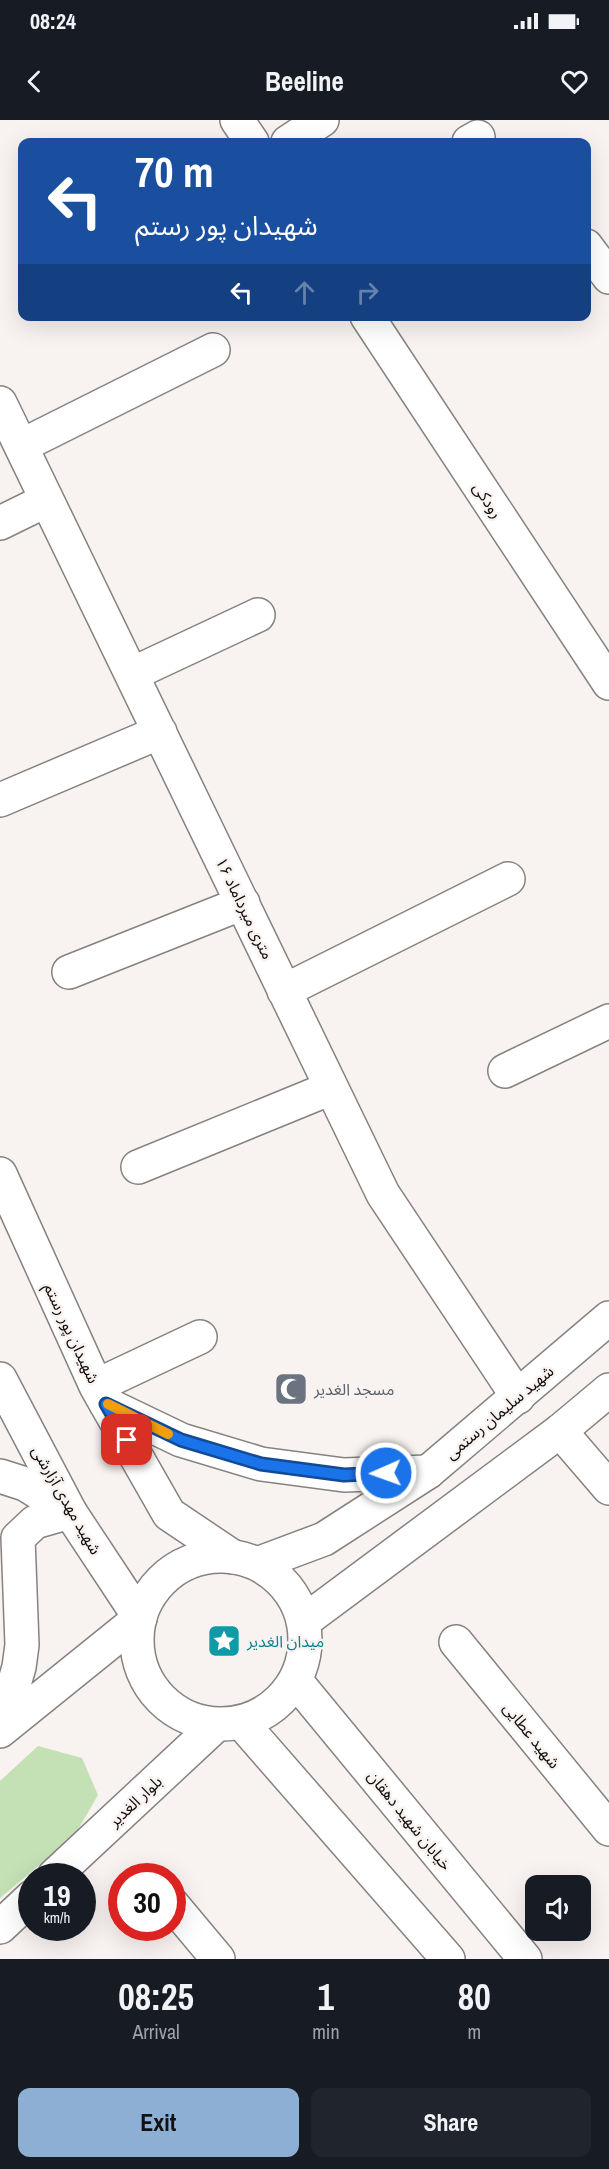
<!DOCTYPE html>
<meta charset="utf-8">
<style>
:root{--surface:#171b24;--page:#20242c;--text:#f1f3f6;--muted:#9ea1a6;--accent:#8eafd4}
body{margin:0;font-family:"Archivo Narrow","Noto Sans Arabic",sans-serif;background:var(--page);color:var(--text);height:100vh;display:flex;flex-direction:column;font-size:22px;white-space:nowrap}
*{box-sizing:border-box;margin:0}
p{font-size:20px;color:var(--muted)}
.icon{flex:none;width:33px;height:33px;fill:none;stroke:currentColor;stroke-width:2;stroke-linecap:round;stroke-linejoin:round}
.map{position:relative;height:1839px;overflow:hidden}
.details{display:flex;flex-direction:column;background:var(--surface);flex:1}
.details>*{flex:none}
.guide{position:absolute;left:18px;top:18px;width:573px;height:183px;border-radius:12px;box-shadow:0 6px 24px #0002;background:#1a4fa0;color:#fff;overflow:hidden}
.tools{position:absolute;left:525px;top:1755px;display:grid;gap:12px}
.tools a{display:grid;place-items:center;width:66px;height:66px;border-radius:12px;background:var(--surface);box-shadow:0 6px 24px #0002;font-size:30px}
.speed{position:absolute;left:18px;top:1743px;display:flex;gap:12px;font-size:30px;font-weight:700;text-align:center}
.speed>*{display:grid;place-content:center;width:78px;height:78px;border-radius:50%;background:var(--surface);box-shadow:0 6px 24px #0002;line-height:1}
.speed small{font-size:15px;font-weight:400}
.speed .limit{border:9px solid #d22;background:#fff;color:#111}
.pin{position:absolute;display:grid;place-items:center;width:51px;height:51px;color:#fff;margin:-26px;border-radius:12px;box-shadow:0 3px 9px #0006}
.me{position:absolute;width:66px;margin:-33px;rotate:268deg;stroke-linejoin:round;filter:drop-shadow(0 0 4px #0008)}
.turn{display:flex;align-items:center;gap:21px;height:126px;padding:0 18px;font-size:27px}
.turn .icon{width:78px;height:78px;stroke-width:2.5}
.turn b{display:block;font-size:42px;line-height:51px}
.lanes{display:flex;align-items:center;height:57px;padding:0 18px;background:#0003;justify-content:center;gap:30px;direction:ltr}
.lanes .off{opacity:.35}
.eta{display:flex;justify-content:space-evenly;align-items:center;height:102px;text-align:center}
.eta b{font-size:36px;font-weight:700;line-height:42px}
.button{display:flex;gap:12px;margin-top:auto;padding:12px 18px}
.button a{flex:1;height:69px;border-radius:12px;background:var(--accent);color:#111;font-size:24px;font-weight:700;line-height:69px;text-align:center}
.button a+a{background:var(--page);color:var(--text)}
.status{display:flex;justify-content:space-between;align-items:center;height:42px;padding:0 30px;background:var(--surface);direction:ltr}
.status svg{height:16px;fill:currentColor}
header{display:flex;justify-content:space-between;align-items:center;height:78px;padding:0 18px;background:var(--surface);font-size:27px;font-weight:700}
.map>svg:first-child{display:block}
.green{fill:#c3e1b5}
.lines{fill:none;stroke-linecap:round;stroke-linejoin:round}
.minor-casing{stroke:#86827f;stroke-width:36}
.major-casing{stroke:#86827f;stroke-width:36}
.minor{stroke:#fff;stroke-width:33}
.major{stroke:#fff;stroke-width:33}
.route-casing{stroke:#114b97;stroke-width:15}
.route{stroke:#1a73e8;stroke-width:10}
.slow{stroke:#f59e0b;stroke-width:10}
.labels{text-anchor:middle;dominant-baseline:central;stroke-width:5;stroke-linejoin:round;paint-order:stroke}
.street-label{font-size:16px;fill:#0e0c0b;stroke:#f8f3f0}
.worship-label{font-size:16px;fill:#5b616d;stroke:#f8f3f0;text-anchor:start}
.culture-label{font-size:16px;fill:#0d838f;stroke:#f8f3f0;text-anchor:start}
</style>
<div class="status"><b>08:24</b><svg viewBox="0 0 49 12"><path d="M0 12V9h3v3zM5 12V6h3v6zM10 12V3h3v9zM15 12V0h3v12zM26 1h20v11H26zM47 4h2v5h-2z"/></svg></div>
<header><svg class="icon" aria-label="back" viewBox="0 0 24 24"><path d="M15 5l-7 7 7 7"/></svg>Beeline<svg class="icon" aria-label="heart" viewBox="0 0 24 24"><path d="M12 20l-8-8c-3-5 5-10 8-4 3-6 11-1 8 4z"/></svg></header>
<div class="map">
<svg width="609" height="1839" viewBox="0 0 609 1839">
<rect width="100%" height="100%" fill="#f8f3f0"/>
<path class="green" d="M38 1626 82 1638 98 1675 75 1715 0 1778V1661Z"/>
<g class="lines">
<g class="minor-casing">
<path id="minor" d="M237 0 252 22
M288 22 322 0
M469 22 478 17
M586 126 609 157
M367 196 609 563
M0 283 383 1074 518 1277
M21 326 213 230
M0 403 47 380
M132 554 258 495
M0 680 160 612
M69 852 243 783
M284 871 508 759
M505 951 609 901
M138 1047 331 968
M0 1054 96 1266 169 1394 233 1437
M96 1266 200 1217
M106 1284 181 1320 261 1344 344 1355 428 1352
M560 1311 609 1368
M0 1356 25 1364 70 1392
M456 1522 609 1709
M1 1610 19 1547 22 1525 18 1418 35 1402 70 1392
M0 1611 140 1498
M54 1756 216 1605
M172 1784 218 1839
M0 1807 32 1777"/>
</g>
<g class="major-casing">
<path id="major" d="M0 1259 70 1392 140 1498
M137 1520a84 84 0 1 1 168 0a84 84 0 1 1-168 0Z
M257 1444 324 1419 428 1352 609 1198
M303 1502 560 1311 609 1270
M295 1560 525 1839
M241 1602 448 1839"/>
</g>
<use href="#minor" class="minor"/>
<use href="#major" class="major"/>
</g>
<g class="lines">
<g class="route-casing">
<path id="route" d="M127 1320 106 1284 181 1320 261 1344 344 1355 386 1353"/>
</g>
<use href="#route" class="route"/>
<path class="slow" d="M108 1284 168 1314"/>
</g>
<defs>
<g id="mosque-square" transform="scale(1.725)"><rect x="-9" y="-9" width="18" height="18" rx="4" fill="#6b7280" stroke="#f8f3f0"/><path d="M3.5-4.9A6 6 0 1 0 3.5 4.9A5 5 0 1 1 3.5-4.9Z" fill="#fff"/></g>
<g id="sight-square" transform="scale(1.725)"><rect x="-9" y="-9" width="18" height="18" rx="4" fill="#0f9aa8" stroke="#f8f3f0"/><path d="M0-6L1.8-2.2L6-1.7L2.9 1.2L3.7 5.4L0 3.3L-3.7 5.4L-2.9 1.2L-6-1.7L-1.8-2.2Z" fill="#fff"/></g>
</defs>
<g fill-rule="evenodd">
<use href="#mosque-square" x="291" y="1269"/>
<use href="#sight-square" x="224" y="1521"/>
</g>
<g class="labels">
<g class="street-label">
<text transform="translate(488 380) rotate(57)">رودکی</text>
<text transform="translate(245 788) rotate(64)">۱۶ متری میرداماد</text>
<text transform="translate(72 1213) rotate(65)">شهیدان پور رستم</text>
<text transform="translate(499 1292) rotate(-40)">شهید سلیمان رستمی</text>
<text transform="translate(67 1380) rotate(60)">شهید مهدی آزارشی</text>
<text transform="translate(532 1615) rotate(51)">شهید عطایی</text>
<text transform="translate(135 1681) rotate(-43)">بلوار الغدیر</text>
<text transform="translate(410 1700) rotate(51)">خیابان شهید دهقان</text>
</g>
<g class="worship-label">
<text x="314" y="1269">مسجد الغدیر</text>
</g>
<g class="culture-label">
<text x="247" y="1521">میدان الغدیر</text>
</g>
</g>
</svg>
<div class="tools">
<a><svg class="icon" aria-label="sound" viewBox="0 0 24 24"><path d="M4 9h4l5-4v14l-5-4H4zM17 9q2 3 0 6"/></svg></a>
</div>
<div class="speed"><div>19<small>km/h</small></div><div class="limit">30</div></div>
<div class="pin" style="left:127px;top:1320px;background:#d93025"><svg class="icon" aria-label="arrive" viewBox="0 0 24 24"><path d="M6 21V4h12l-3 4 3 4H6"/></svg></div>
<svg class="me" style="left:386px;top:1353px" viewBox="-20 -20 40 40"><circle r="17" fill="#1a73e8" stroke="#fff" stroke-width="3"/><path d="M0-11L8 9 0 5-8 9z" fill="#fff"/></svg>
<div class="guide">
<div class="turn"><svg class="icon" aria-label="left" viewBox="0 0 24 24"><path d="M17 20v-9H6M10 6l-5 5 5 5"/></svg><div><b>70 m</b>شهیدان پور رستم</div></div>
<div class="lanes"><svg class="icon" aria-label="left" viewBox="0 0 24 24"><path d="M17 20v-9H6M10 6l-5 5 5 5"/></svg><svg class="icon off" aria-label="ahead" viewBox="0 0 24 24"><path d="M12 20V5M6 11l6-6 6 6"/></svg><svg class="icon off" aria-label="right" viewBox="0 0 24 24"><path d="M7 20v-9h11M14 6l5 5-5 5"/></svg></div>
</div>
</div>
<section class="details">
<div class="eta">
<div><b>08:25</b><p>Arrival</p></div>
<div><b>1</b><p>min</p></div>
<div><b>80</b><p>m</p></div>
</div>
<div class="button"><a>Exit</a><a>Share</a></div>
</section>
